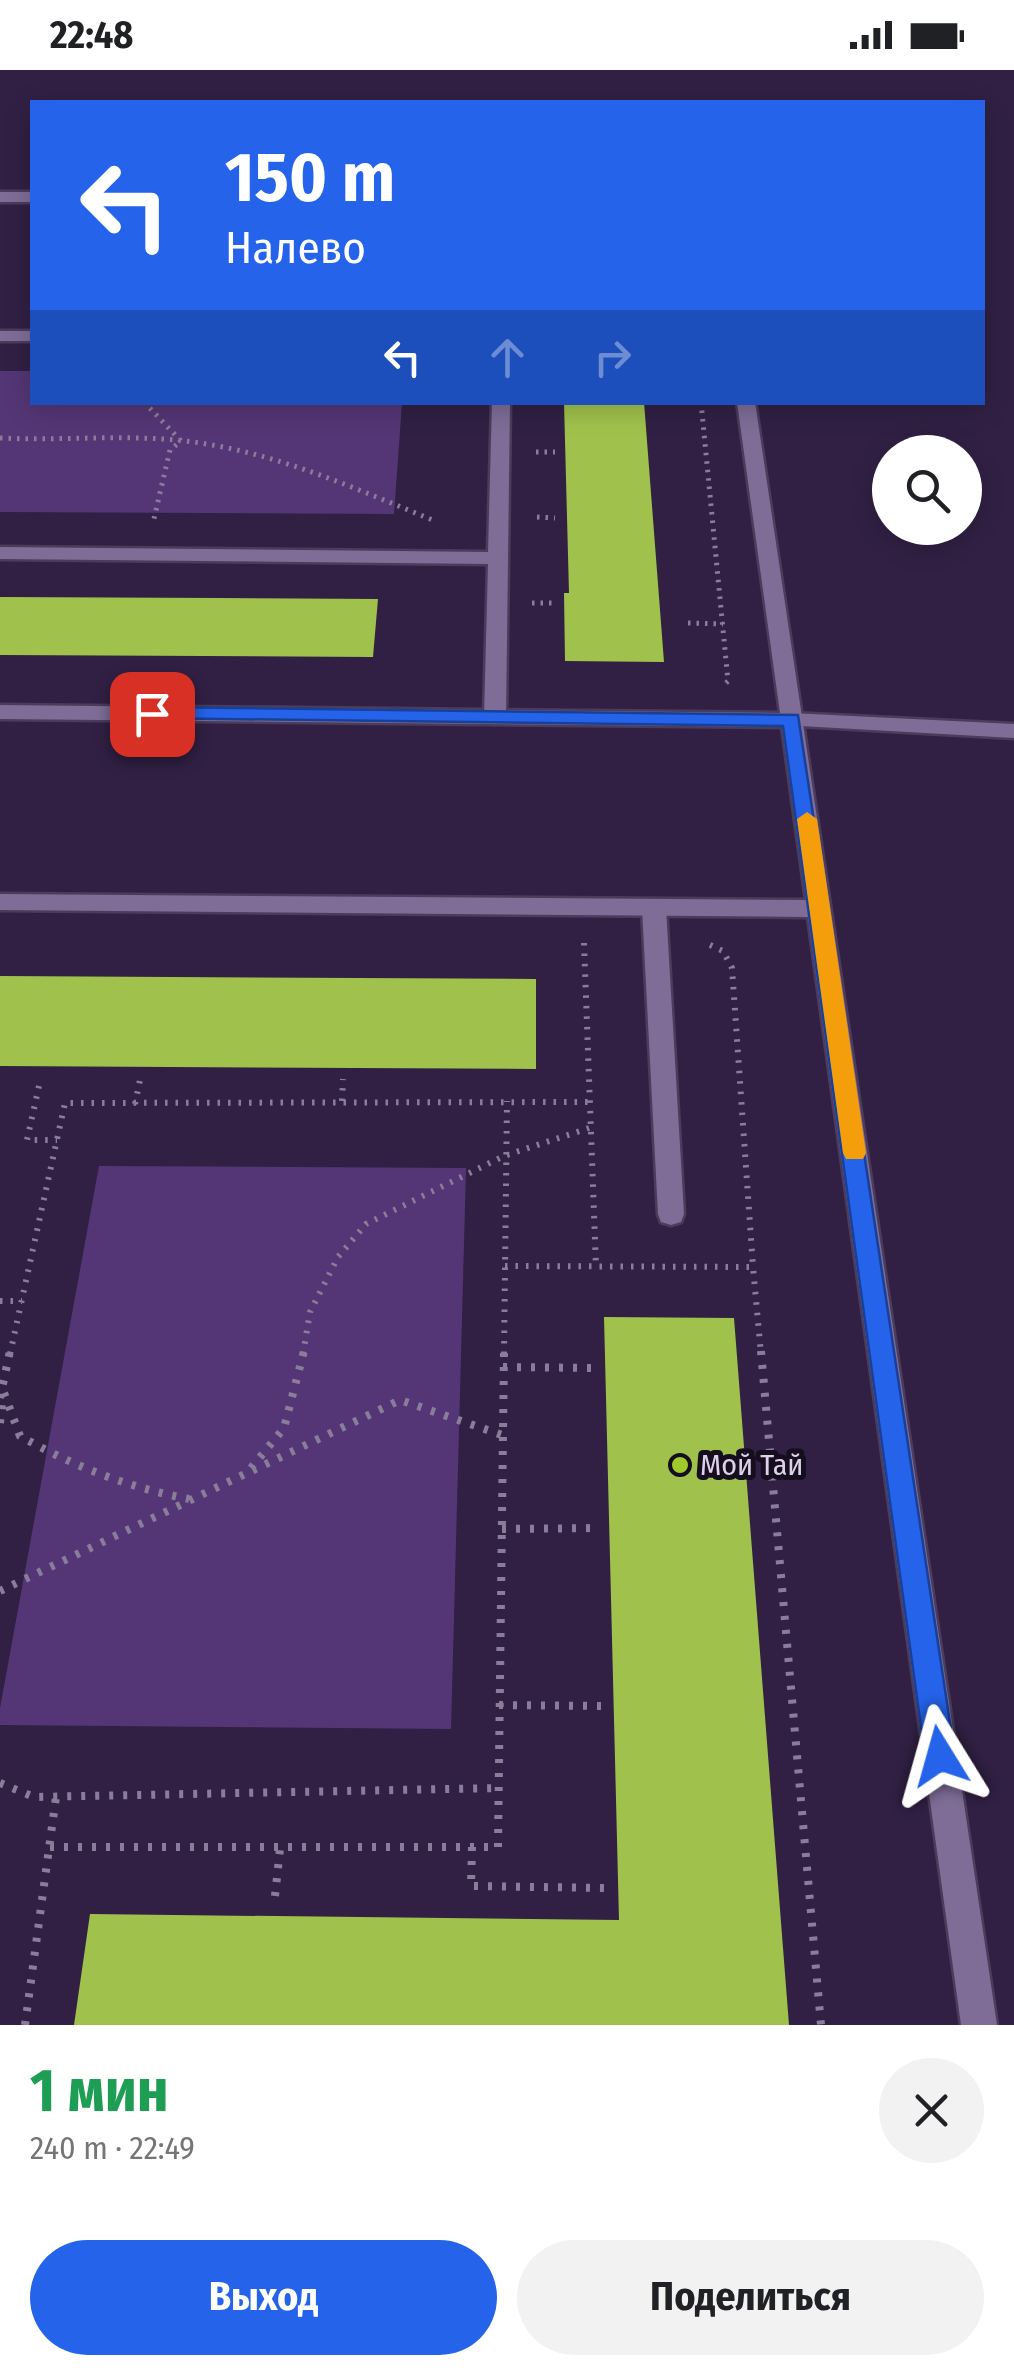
<!DOCTYPE html>
<html lang="ru">
<meta charset="utf-8">
<style>
:root{--surface:#fff;--page:#f2f2f2;--text:#202124;--muted:#757577;--accent:#2563eb}
body{margin:0;font-family:"Fira Sans Condensed",sans-serif;background:var(--page);color:var(--text);height:100vh;display:flex;flex-direction:column;font-size:38px;white-space:nowrap}
*{box-sizing:border-box;margin:0}
p{font-size:32px;color:var(--muted)}
.icon{flex:none;width:55px;height:55px;fill:none;stroke:currentColor;stroke-width:2;stroke-linecap:round;stroke-linejoin:round}
.map{position:relative;height:1955px;overflow:hidden}
.sheet{display:flex;flex-direction:column;background:var(--surface);flex:1}
.sheet>*{flex:none}
.banner{position:absolute;left:30px;top:30px;width:955px;height:305px;border-radius:0px;box-shadow:0 5px 25px #0003;background:#2563eb;color:#fff;overflow:hidden}
.controls{position:absolute;left:872px;top:365px;display:grid;gap:20px}
.controls a{display:grid;place-items:center;width:110px;height:110px;border-radius:50%;background:var(--surface);box-shadow:0 5px 25px #0003;font-size:50px}
.pin{position:absolute;display:grid;place-items:center;width:85px;height:85px;color:#fff;margin:-42px;border-radius:20px;box-shadow:0 5px 15px #0006}
.me{position:absolute;width:110px;margin:-55px;rotate:352deg;stroke-linejoin:round;filter:drop-shadow(0 0 8px #0008)}
.turn{display:flex;align-items:center;gap:35px;height:210px;padding:0 30px;font-size:45px}
.turn .icon{width:130px;height:130px;stroke-width:2.5}
.turn b{display:block;font-size:70px;line-height:85px}
.lanes{display:flex;align-items:center;height:95px;padding:0 30px;background:#0003;justify-content:center;gap:50px;direction:ltr}
.lanes .off{opacity:.35}
.round{display:grid;place-items:center;flex:none;width:105px;height:105px;border-radius:52px;background:var(--page)}
.headline{display:flex;align-items:center;justify-content:space-between;height:170px;padding:0 30px}
h1{font-size:60px;font-weight:700;line-height:75px;color:#1e9e55}
.button{display:flex;gap:20px;margin-top:auto;padding:20px 30px}
.button a{flex:1;height:115px;border-radius:60px;background:var(--accent);color:#fff;font-size:40px;font-weight:700;line-height:115px;text-align:center}
.button a+a{background:var(--page);color:var(--text)}
.status{display:flex;justify-content:space-between;align-items:center;height:70px;padding:0 50px;background:var(--surface);direction:ltr}
.status svg{height:28px;fill:currentColor}
.map>svg:first-child{display:block}
.green{fill:#543676}
.building{fill:#a0c24c}
.lines{fill:none;stroke-linecap:round;stroke-linejoin:round}
.lane-casing{stroke:#4b3c5c;stroke-width:5}
.street-casing{stroke:#4b3c5c;stroke-width:5}
.path-far2{stroke:#8a7d9a;stroke-width:5;stroke-dasharray:2.5 6;stroke-linecap:butt}
.path-far1{stroke:#8a7d9a;stroke-width:6;stroke-dasharray:2.5 8;stroke-linecap:butt}
.path{stroke:#8a7d9a;stroke-width:8;stroke-dasharray:4 10;stroke-linecap:butt}
.lane{fill:#7f6d97;fill-rule:evenodd}
.street{fill:#7f6d97;fill-rule:evenodd}
.route{fill:#2563eb;stroke:#184099;stroke-width:2.5}
.slow{fill:#f59e0b}
.poi-dot{fill:#a1c92a;stroke:#150e1e;stroke-width:4}
.labels{text-anchor:middle;dominant-baseline:central;stroke-width:10;stroke-linejoin:round;paint-order:stroke}
.poi-label{font-size:30px;fill:#dbd2e9;stroke:#150e1e;text-anchor:start}
</style>
<div class="status"><b>22:48</b><svg viewBox="0 0 49 12"><path d="M0 12V9h3v3zM5 12V6h3v6zM10 12V3h3v9zM15 12V0h3v12zM26 1h20v11H26zM47 4h2v5h-2z"/></svg></div>
<div class="map">
<svg width="1014" height="1955" viewBox="0 0 1014 1955">
<rect width="100%" height="100%" fill="#312044"/>
<path class="green" d="M0 301H32V332L402 333 394 444 0 442Z
M99 1096 466 1098 451 1659 0 1655V1638Z"/>
<path class="building" d="M564 332H644L664 592 565 591 564 523H569Z
M0 527 218 528 378 529 373 587 0 585Z
M0 906 536 909V999L0 996Z
M604 1247 734 1248 789 1955H74L90 1844 619 1850Z"/>
<g class="lines">
<g class="lane-casing">
<path id="lane" d="M0 261H32V271H0Z
M492 332H510L506 647 503 652 495 654 484 647 488 494 0 489V477L488 482Z
M791 643 1014 654V668L783 655 780 650Z
M654 830 666 838 684 1144 681 1152 671 1155 661 1152 658 1144 642 838Z"/>
</g>
<g class="street-casing">
<path id="street" d="M0 122H32V132H0Z
M737 332H755L997 1955H961L808 847 0 840V824L806 830 782 657 0 649V635L780 643Z"/>
</g>
<path class="path-far2" d="M144 332 181 371 170 380 153 453
M701 332 728 611 725 614
M0 368C62 371 124 364 185 371 273 381 354 418 435 451
M536 382H555
M537 447 555 448
M532 533H556
M688 553 723 554"/>
<path class="path-far1" d="M584 873 596 1197
M710 875 723 881 732 898 753 1197
M39 1016 27 1070H57
M342 1031 343 1009
M135 1034 141 1005
M505 1196 753 1197 761 1284
M0 1231H22
M10 1284 65 1033 588 1032
M303 1284 310 1242 338 1187 366 1154 504 1086 589 1058
M504 1284 507 1031"/>
<path class="path" d="M761 1281 821 1955
M503 1297 593 1298
M4 1323 20 1366C75 1397 127 1417 189 1429
M0 1328 10 1281
M0 1353 3 1324
M251 1398 284 1358 304 1281
M502 1459 599 1458
M0 1521 400 1330 502 1365
M499 1635 602 1636
M0 1713 34 1727 499 1718
M50 1777H498L504 1281
M472 1777 471 1816 605 1818
M275 1826 280 1779
M25 1955 56 1727"/>
<use href="#lane" class="lane"/>
<use href="#street" class="street"/>
</g>
<path class="route" d="M152 637 798 645 955 1686 951 1696 940 1701 930 1696 925 1686 783 656 145 648V639Z"/>
<path class="slow" d="M807 742 817 749 866 1083 863 1089H846L843 1083 797 749Z"/>
<circle class="poi-dot" cx="680" cy="1395" r="10"/>
<g class="labels">
<g class="poi-label">
<text x="700" y="1395">Мой Тай</text>
</g>
</g>
</svg>
<div class="controls">
<a><svg class="icon" aria-label="search" viewBox="0 0 24 24"><circle cx="10" cy="10" r="6"/><path d="M15 15l6 6"/></svg></a>
</div>
<div class="pin" style="left:152px;top:644px;background:#d93025"><svg class="icon" aria-label="arrive" viewBox="0 0 24 24"><path d="M6 21V4h12l-3 4 3 4H6"/></svg></div>
<svg class="me" style="left:940px;top:1686px" viewBox="-20 -20 40 40"><path d="M0-17L14 15 0 8-14 15z" fill="#2563eb" stroke="#fff" stroke-width="4"/></svg>
<div class="banner">
<div class="turn"><svg class="icon" aria-label="left" viewBox="0 0 24 24"><path d="M17 20v-9H6M10 6l-5 5 5 5"/></svg><div><b>150 m</b>Налево</div></div>
<div class="lanes"><svg class="icon" aria-label="left" viewBox="0 0 24 24"><path d="M17 20v-9H6M10 6l-5 5 5 5"/></svg><svg class="icon off" aria-label="ahead" viewBox="0 0 24 24"><path d="M12 20V5M6 11l6-6 6 6"/></svg><svg class="icon off" aria-label="right" viewBox="0 0 24 24"><path d="M7 20v-9h11M14 6l5 5-5 5"/></svg></div>
</div>
</div>
<section class="sheet">
<div class="headline"><div><h1>1 мин</h1><p>240 m · 22:49</p></div><a class="round"><svg class="icon" aria-label="close" viewBox="0 0 24 24"><path d="M6 6l12 12M18 6L6 18"/></svg></a></div>
<div class="button"><a>Выход</a><a>Поделиться</a></div>
</section>
